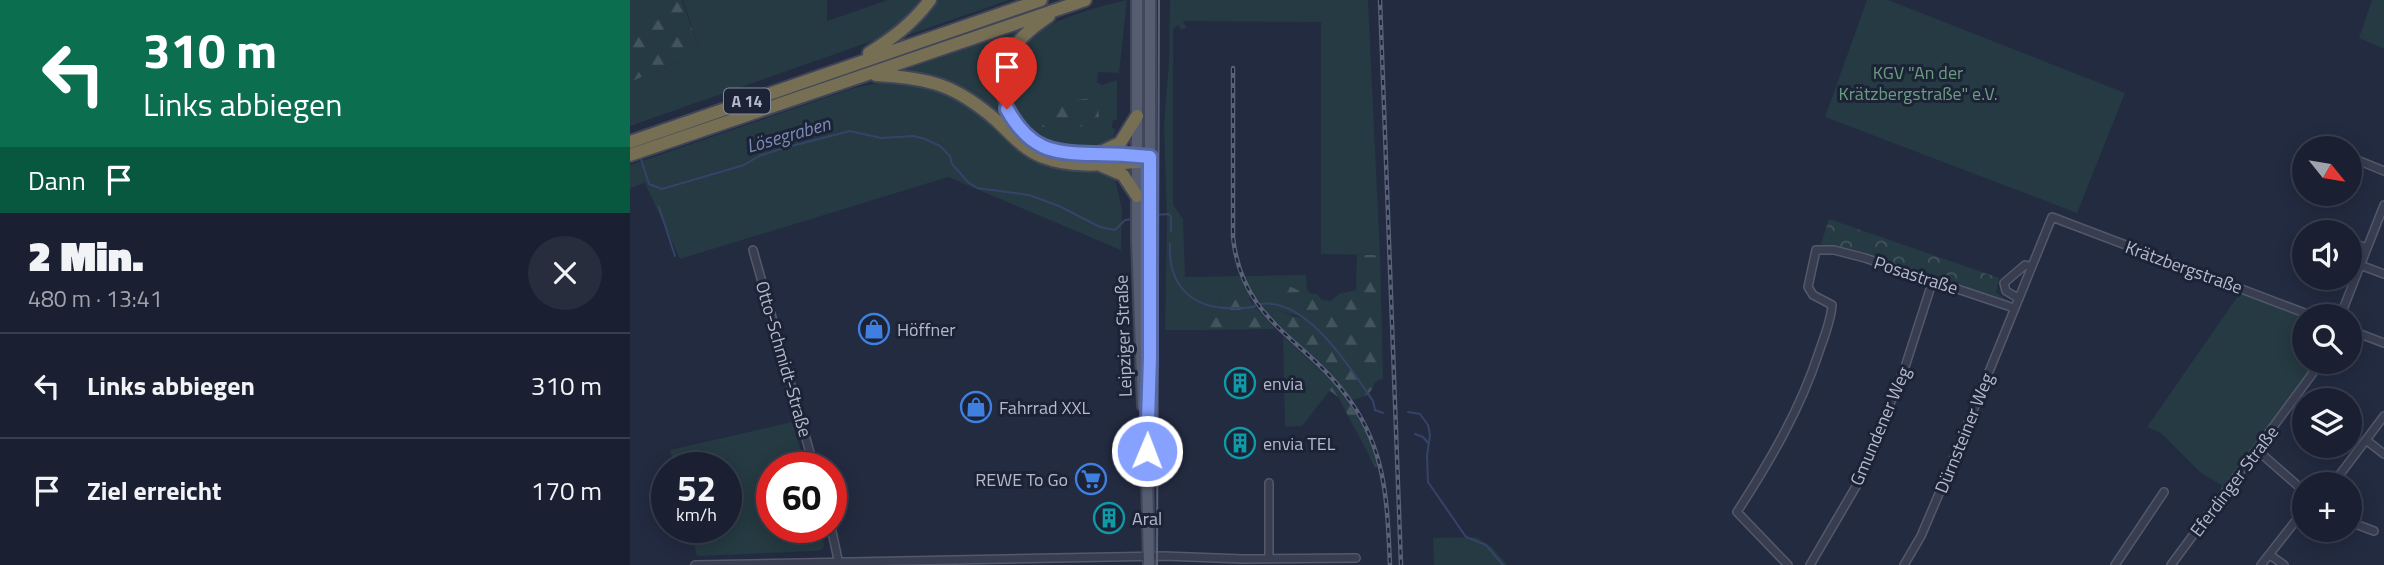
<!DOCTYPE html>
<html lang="de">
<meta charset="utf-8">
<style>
:root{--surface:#1a2031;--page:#272d3d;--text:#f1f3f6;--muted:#9fa3ab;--line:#383e4d}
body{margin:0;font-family:"Titillium Web",sans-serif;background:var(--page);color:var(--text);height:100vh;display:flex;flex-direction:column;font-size:26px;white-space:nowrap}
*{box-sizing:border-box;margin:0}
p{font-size:23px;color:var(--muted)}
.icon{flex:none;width:38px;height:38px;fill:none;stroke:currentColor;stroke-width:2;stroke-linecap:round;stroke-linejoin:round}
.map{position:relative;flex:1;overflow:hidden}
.panel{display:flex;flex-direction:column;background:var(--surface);width:630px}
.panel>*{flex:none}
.banner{background:#0b6e4f;color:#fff;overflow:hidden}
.needle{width:46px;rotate:120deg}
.controls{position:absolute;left:1662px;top:136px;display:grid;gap:14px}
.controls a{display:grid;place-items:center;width:70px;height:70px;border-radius:50%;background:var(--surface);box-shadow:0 4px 18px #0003,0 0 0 2px var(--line);font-size:35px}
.speed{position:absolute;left:21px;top:452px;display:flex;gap:14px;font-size:35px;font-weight:700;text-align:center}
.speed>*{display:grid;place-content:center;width:91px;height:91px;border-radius:50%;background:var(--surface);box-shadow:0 4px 18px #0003,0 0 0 2px var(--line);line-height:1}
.speed small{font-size:18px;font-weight:400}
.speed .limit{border:10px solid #d22;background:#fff;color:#111}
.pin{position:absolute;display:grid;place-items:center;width:60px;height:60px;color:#fff;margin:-72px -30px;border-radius:50% 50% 50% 0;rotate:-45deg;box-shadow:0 0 7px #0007}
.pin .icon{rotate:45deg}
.me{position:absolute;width:77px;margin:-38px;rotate:1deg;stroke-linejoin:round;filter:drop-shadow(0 0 5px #0008)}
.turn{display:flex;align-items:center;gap:24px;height:147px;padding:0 28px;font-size:32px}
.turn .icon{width:91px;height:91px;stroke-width:2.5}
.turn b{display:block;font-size:49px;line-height:60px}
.then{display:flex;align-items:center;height:66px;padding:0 28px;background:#0003;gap:14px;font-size:26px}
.round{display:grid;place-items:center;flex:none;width:74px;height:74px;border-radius:37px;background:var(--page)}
.head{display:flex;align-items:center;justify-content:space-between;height:119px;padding:0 28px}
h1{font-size:42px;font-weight:800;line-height:52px}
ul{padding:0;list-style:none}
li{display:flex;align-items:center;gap:21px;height:105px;padding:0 28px;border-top:2px solid var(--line)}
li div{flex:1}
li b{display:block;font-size:26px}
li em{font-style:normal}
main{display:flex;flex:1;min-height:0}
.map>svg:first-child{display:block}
.green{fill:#253a42}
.forest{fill:url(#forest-firs)}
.park{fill:url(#park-crowns)}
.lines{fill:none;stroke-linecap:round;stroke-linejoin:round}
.stream{stroke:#364369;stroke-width:2}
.street-casing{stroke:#53596b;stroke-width:10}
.primary-casing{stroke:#41475a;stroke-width:14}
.highway-casing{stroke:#404658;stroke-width:16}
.street{stroke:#383e50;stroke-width:7}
.primary{stroke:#565d71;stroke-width:10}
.highway{stroke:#776f54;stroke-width:12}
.tram{stroke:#596178;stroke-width:2}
.rail-casing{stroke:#596178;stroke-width:4.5}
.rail{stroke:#1c2336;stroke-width:2;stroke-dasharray:5;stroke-linecap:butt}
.route-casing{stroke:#5769a5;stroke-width:18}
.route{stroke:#86a1fe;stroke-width:12}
.labels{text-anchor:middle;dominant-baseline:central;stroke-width:6;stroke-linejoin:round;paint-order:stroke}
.shield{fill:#1c2336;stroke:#868c9e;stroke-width:2}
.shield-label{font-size:16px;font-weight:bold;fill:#b4b9cb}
.park-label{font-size:18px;fill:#6a9d7e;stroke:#1c2336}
.street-label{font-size:18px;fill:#b4b9cb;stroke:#1c2336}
.poi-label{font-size:18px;fill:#b4b9cb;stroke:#1c2336;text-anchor:start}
.water-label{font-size:19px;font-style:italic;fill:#7a8ab4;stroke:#1c2336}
</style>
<main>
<section class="panel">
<div class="banner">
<div class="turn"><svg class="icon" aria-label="left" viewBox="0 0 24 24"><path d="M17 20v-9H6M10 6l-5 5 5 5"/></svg><div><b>310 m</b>Links abbiegen</div></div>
<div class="then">Dann<svg class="icon" aria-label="arrive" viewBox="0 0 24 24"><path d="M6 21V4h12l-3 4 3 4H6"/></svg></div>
</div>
<div class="head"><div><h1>2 Min.</h1><p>480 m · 13:41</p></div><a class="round"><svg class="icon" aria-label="close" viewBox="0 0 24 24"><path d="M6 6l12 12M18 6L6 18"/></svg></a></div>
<ul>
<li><svg class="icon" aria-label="left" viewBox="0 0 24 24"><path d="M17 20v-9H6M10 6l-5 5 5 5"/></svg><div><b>Links abbiegen</b></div><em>310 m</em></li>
<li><svg class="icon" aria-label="arrive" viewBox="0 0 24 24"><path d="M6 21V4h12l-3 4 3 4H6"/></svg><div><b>Ziel erreicht</b></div><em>170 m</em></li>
</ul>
</section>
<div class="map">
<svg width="1754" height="565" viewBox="0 0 1754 565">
<defs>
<pattern id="forest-firs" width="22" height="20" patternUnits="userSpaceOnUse" patternTransform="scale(1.75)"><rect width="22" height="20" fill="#253a42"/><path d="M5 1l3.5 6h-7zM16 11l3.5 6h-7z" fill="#42545c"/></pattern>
<pattern id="park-crowns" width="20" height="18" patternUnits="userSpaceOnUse" patternTransform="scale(1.75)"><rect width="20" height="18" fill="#253a42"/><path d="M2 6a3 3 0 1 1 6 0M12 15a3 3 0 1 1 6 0" fill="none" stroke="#42545c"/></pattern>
</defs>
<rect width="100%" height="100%" fill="#232b41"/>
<path class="green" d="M0 0H33L25 21 2 36 0 35Z
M53 0H197V21L258 0H290L270 25 245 40 0 126V82L70 52Z
M308 0H379L278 35Z
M497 0 489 73 468 72 467 82 472 85 487 80V120H483L482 128 486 129 482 140C475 144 466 146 457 148 405 156 366 111 384 61 388 51 393 42 402 35 421 20 473 5 497 0Z
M540 0H738L750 255 691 254V22L554 21 553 22 557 27 552 30 548 25 543 29V205L553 219 555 277 676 275 677 290 681 294 663 289 657 285 645 297 661 301 688 318 687 322C674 316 661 315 646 310L639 315 627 298 614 299 593 291 590 303 573 330H535L537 221 534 125 539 61Z
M1237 0H1258L1495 93 1447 213 1195 117Z
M1742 0H1754V49L1729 38Z
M390 30C364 64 361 83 377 123 338 94 318 73 267 73Z
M257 81 310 88 352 113 484 174 492 210 491 250 318 177 50 259 15 183 0 188V165L224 88Z
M1610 293 1676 317 1675 362H1689L1596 488 1570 472 1531 433 1517 427Z
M653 336 705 384 672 426 655 427Z
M162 422 176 467H142V527H192L194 547 191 550 185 551 67 556 60 527H96V467H45L40 450Z
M846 537 862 547 877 565H804L803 538Z"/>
<path class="forest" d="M33 0H52L70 52 0 82V35L24 21Z
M460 98 468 102 469 120C450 130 422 131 402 124V112L412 105Z
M727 255H750L753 378 745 382C741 395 735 397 722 400L702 376 647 326 639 315 646 310 665 317H678L687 321 688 318 661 301 645 297 644 285 648 282C661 286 672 294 687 294L692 300 701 301 709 294 726 290Z
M593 291 618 298 645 329 573 330 590 303Z
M705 384C724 408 739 435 749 465L746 468 708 397 699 390Z"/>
<path class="park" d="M1199 219 1369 278 1366 293 1379 301 1378 304 1272 266 1191 244Z"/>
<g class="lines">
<path class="stream" d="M11 159 19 184 32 189 114 165 129 156 154 148 220 131 251 138 284 136 295 139 310 146 320 156 322 164 338 182 347 188 399 195 429 206 470 227 485 230 495 220 502 219
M29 207 45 256
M525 215 539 214 541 217V231
M540 244C538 286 562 309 603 308 612 308 617 309 625 306
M630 304C677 297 720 368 743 401L745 410 753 413
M778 412 790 414 798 425 800 435 797 456 798 482 836 537 856 545 873 565
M785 434 793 437 798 443"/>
<g class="street-casing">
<path id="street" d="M1720 157 1754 171
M1685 228 1696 233
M1720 242 1737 248
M123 250 184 467
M1730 265 1754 274
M1388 298 1376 291 1374 283 1395 265 1401 267
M1710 317 1754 205
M1720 330 1754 343
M1736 440 1754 454
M1627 450 1675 492
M1702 485 1754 416
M1720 522 1744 531
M201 527 209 564
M1640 555 1654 565
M639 558V483
M65 565 534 556 613 559 726 558
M1158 565 1107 512C1140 461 1170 410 1189 352 1194 337 1201 321 1202 305L1183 295 1178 287 1186 250H1204L1235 258 1384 308
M1180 565 1228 483 1275 367 1303 280
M1274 565 1291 536 1314 482 1422 217 1685 317
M1485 565 1534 492
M1541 565 1691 362
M1631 565 1675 509"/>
</g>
<g class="primary-casing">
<path id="primary" d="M507 0V239L513 406
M519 565 516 425 520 398V0"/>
</g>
<g class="highway-casing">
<path id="highway" d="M419 16C406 25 392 35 383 49 359 88 380 137 422 150 445 158 474 154 498 155
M239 53C263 38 283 23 300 0
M246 75C300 78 326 85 367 121 382 135 394 150 413 157 446 170 485 163 520 161
M0 142 411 0
M471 152 490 143 507 116
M0 155 455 0
M472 166 493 175 507 196"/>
</g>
<use href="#street" class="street"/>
<use href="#primary" class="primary"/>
<use href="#highway" class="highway"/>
<path class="tram" d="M527 565 529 0"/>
<g class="rail-casing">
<path id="rail" d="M750 0 771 565
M603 68V237C612 324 678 339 721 402 757 454 757 504 760 565"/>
</g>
<use href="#rail" class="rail"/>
</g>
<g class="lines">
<g class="route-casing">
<path id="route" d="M377 109C399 149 422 154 464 154 483 154 501 155 520 157V358L517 451"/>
</g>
<use href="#route" class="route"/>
</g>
<defs>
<g id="shop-ring" transform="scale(1.575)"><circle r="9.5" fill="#1c2336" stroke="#3f7fe0" stroke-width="1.5"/><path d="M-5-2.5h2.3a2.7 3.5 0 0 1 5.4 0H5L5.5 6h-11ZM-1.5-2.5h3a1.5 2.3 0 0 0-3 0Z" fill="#3f7fe0"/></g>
<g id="building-ring" transform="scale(1.575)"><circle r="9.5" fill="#1c2336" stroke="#0f9aa8" stroke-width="1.5"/><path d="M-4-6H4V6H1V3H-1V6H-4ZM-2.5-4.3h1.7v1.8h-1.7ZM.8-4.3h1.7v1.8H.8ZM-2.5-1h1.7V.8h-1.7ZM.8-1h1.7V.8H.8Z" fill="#0f9aa8"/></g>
<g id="supermarket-ring" transform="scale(1.575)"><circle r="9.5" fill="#1c2336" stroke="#3f7fe0" stroke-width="1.5"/><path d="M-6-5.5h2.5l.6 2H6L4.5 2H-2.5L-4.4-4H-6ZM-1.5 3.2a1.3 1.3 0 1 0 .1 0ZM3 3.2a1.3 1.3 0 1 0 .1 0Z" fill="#3f7fe0"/></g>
</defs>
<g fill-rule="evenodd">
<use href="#shop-ring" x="244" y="329"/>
<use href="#building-ring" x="610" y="383"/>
<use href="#shop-ring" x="346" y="407"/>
<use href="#building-ring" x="610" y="443"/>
<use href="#supermarket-ring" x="461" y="479"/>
<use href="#building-ring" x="479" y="518"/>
</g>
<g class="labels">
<rect class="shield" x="94" y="88.5" width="46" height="25" rx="5"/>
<g class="shield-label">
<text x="117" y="101">A 14</text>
</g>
<g class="park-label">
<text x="1288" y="72">KGV "An der<tspan x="1288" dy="21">Krätzbergstraße" e.V.</tspan></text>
</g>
<g class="street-label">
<text transform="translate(1554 267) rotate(20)">Krätzbergstraße</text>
<text transform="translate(1286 275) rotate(18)">Posastraße</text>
<text transform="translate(493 336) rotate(-92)">Leipziger Straße</text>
<text transform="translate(154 359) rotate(74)">Otto-Schmidt-Straße</text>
<text transform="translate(1250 426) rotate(-67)">Gmundener Weg</text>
<text transform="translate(1334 433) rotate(-68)">Dürnsteiner Weg</text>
<text transform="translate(1604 481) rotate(-53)">Eferdinger Straße</text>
</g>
<g class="poi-label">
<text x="267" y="329">Höffner</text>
<text x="633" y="383">envia</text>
<text x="369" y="407">Fahrrad XXL</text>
<text x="633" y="443">envia TEL</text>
<text x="438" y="479" text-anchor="end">REWE To Go</text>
<text x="502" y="518">Aral</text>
</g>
<g class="water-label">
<text transform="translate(158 134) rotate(-16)">Lösegraben</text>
</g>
</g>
</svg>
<div class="controls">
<a><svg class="needle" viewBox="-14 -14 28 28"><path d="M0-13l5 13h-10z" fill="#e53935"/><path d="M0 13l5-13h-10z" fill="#9fa3ab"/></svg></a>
<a><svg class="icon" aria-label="sound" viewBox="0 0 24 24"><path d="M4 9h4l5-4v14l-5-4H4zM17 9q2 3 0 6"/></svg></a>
<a><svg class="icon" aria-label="search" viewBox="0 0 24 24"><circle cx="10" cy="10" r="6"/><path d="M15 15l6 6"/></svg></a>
<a><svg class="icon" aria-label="layers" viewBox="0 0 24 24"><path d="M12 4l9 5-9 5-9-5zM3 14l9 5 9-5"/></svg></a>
<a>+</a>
</div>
<div class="speed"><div>52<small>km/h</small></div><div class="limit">60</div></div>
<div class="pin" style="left:377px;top:109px;background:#d93025"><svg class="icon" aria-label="arrive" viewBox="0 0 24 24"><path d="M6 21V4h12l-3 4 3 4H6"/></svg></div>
<svg class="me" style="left:517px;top:451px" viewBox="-20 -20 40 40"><circle r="17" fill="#86a1fe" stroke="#fff" stroke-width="3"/><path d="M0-11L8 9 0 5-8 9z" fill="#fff"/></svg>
</div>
</main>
